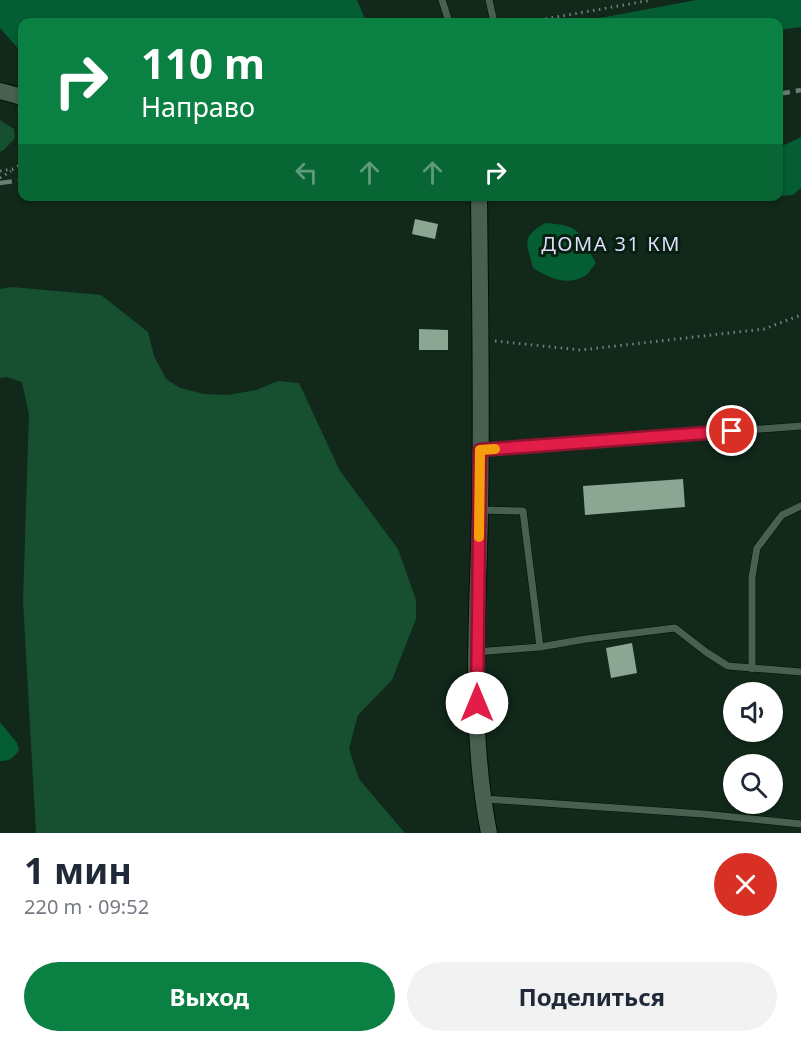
<!DOCTYPE html>
<html lang="ru">
<meta charset="utf-8">
<style>
:root{--surface:#fff;--page:#f2f2f3;--text:#1f2937;--muted:#747a83;--accent:#0b8043}
body{margin:0;font-family:"Noto Sans",sans-serif;background:var(--page);color:var(--text);height:100vh;display:flex;flex-direction:column;font-size:22px;white-space:nowrap}
*{box-sizing:border-box;margin:0}
p{font-size:20px;color:var(--muted)}
.icon{flex:none;width:33px;height:33px;fill:none;stroke:currentColor;stroke-width:2;stroke-linecap:round;stroke-linejoin:round}
.map{position:relative;height:833px;overflow:hidden}
.drawer{display:flex;flex-direction:column;background:var(--surface);flex:1}
.drawer>*{flex:none}
.hud{position:absolute;left:18px;top:18px;width:765px;height:183px;border-radius:12px;box-shadow:0 2px 4px #0004;background:#0b8043;color:#fff;overflow:hidden}
.buttons{position:absolute;left:723px;top:682px;display:grid;gap:12px}
.buttons a{display:grid;place-items:center;width:60px;height:60px;border-radius:50%;background:var(--surface);box-shadow:0 2px 4px #0004;font-size:30px}
.pin{position:absolute;display:grid;place-items:center;width:51px;height:51px;color:#fff;margin:-26px;border:3px solid #fff;border-radius:50%;box-shadow:0 2px 6px #0007}
.me{position:absolute;width:66px;margin:-33px;rotate:0deg;stroke-linejoin:round;filter:drop-shadow(0 0 4px #0008)}
.turn{display:flex;align-items:center;gap:21px;height:126px;padding:0 24px;font-size:27px}
.turn .icon{width:78px;height:78px;stroke-width:2.5}
.turn b{display:block;font-size:42px;line-height:51px}
.lanes{display:flex;align-items:center;height:57px;padding:0 24px;background:#0003;justify-content:center;gap:30px;direction:ltr}
.lanes .off{opacity:.35}
.round{display:grid;place-items:center;flex:none;width:63px;height:63px;border-radius:32px;background:var(--page)}
.headline{display:flex;align-items:center;justify-content:space-between;height:102px;padding:0 24px}
h1{font-size:36px;font-weight:700;line-height:45px}
.primary-button{display:flex;gap:12px;margin-top:auto;padding:12px 24px}
.primary-button a{flex:1;height:69px;border-radius:36px;background:var(--accent);color:#fff;font-size:24px;font-weight:700;line-height:69px;text-align:center}
.primary-button a+a{background:var(--page);color:var(--text)}
.map>svg:first-child{display:block}
.green{fill:#165030}
.forest{fill:#045d33}
.building{fill:#8ca694}
.lines{fill:none;stroke-linecap:round;stroke-linejoin:round}
.service-casing{stroke:#001005;stroke-width:8}
.secondary-casing{stroke:#001005;stroke-width:18}
.path{stroke:#718378;stroke-width:3;stroke-dasharray:1.5 4.5;stroke-linecap:butt}
.service{stroke:#486050;stroke-width:7}
.secondary{stroke:#486050;stroke-width:16}
.rail{stroke:#6c7e73;stroke-width:4.5;stroke-dasharray:12 6;stroke-linecap:butt}
.route-casing{stroke:#92132f;stroke-width:15}
.route{stroke:#e11d48;stroke-width:10}
.slow{stroke:#f59e0b;stroke-width:10}
.labels{text-anchor:middle;dominant-baseline:central;stroke-width:6;stroke-linejoin:round;paint-order:stroke}
.neighbourhood-label{font-size:20px;letter-spacing:1.5px;fill:#dcdefb;stroke:#071e11}
</style>
<div class="map">
<svg width="801" height="833" viewBox="0 0 801 833">
<rect width="100%" height="100%" fill="#11281a"/>
<path class="green" d="M0 120 14 129 15 138 4 150 0 152Z
M12 287 101 295 148 332 154 356 166 379 180 388 204 394 228 395 256 390 278 381 299 383 340 471 398 549 416 600V619L392 680 358 715 349 749 359 779 405 833H36L23 600 29 415 22 382 7 377 0 378V289Z"/>
<path class="forest" d="M0 0H357L364 17 374 22H22V53L0 28Z
M696 0H801V27L779 30 778 22H579Z
M801 137V188L793 195 779 196V152L782 146Z
M545 223C582 225 579 233 596 263 592 268 588 275 583 277 565 286 548 277 533 268 527 243 520 238 545 223Z
M0 722 17 743 19 750C14 758 9 761 0 761Z"/>
<path class="building" d="M415 219 438 224 435 239 412 234Z
M419 329 448 330V350H419Z
M683 479 685 507 585 515 583 486Z
M632 643 637 673 611 678 606 648Z"/>
<g class="lines">
<g class="service-casing">
<path id="service" d="M442 0 449 22
M489 0 494 22
M480 450 801 426
M480 510 523 511 540 647
M476 652 540 647 586 639 675 628 706 652 728 666 801 672
M752 669V577L757 548 782 515 801 506
M485 799 703 814 801 824"/>
</g>
<g class="secondary-casing">
<path id="secondary" d="M0 91 22 97
M479 196C480 301 482 406 480 511 478 618 468 727 489 833"/>
</g>
<path class="path" d="M528 22 652 0
M0 171 13 169 22 164
M0 178 11 171
M495 341 581 350 764 329 801 315"/>
<use href="#service" class="service"/>
<use href="#secondary" class="secondary"/>
<path class="rail" d="M778 94 801 90
M0 183 22 180"/>
</g>
<g class="lines">
<g class="route-casing">
<path id="route" d="M477 703 480 450 732 431"/>
</g>
<use href="#route" class="route"/>
<path class="slow" d="M479 537 480 450 495 449"/>
</g>
<g class="labels">
<g class="neighbourhood-label">
<text x="611" y="243">ДОМА 31 КМ</text>
</g>
</g>
</svg>
<div class="buttons">
<a><svg class="icon" aria-label="sound" viewBox="0 0 24 24"><path d="M4 9h4l5-4v14l-5-4H4zM17 9q2 3 0 6"/></svg></a>
<a><svg class="icon" aria-label="search" viewBox="0 0 24 24"><circle cx="10" cy="10" r="6"/><path d="M15 15l6 6"/></svg></a>
</div>
<div class="pin" style="left:732px;top:431px;background:#d93025"><svg class="icon" aria-label="arrive" viewBox="0 0 24 24"><path d="M6 21V4h12l-3 4 3 4H6"/></svg></div>
<svg class="me" style="left:477px;top:703px" viewBox="-20 -20 40 40"><circle r="19" fill="#fff"/><path d="M0-13L10 11 0 6-10 11z" fill="#e11d48"/></svg>
<div class="hud">
<div class="turn"><svg class="icon" aria-label="right" viewBox="0 0 24 24"><path d="M7 20v-9h11M14 6l5 5-5 5"/></svg><div><b>110 m</b>Направо</div></div>
<div class="lanes"><svg class="icon off" aria-label="left" viewBox="0 0 24 24"><path d="M17 20v-9H6M10 6l-5 5 5 5"/></svg><svg class="icon off" aria-label="ahead" viewBox="0 0 24 24"><path d="M12 20V5M6 11l6-6 6 6"/></svg><svg class="icon off" aria-label="ahead" viewBox="0 0 24 24"><path d="M12 20V5M6 11l6-6 6 6"/></svg><svg class="icon" aria-label="right" viewBox="0 0 24 24"><path d="M7 20v-9h11M14 6l5 5-5 5"/></svg></div>
</div>
</div>
<section class="drawer">
<div class="headline"><div><h1>1 мин</h1><p>220 m · 09:52</p></div><a class="round" style="background:#d93025;color:#fff"><svg class="icon" aria-label="close" viewBox="0 0 24 24"><path d="M6 6l12 12M18 6L6 18"/></svg></a></div>
<div class="primary-button"><a>Выход</a><a>Поделиться</a></div>
</section>
